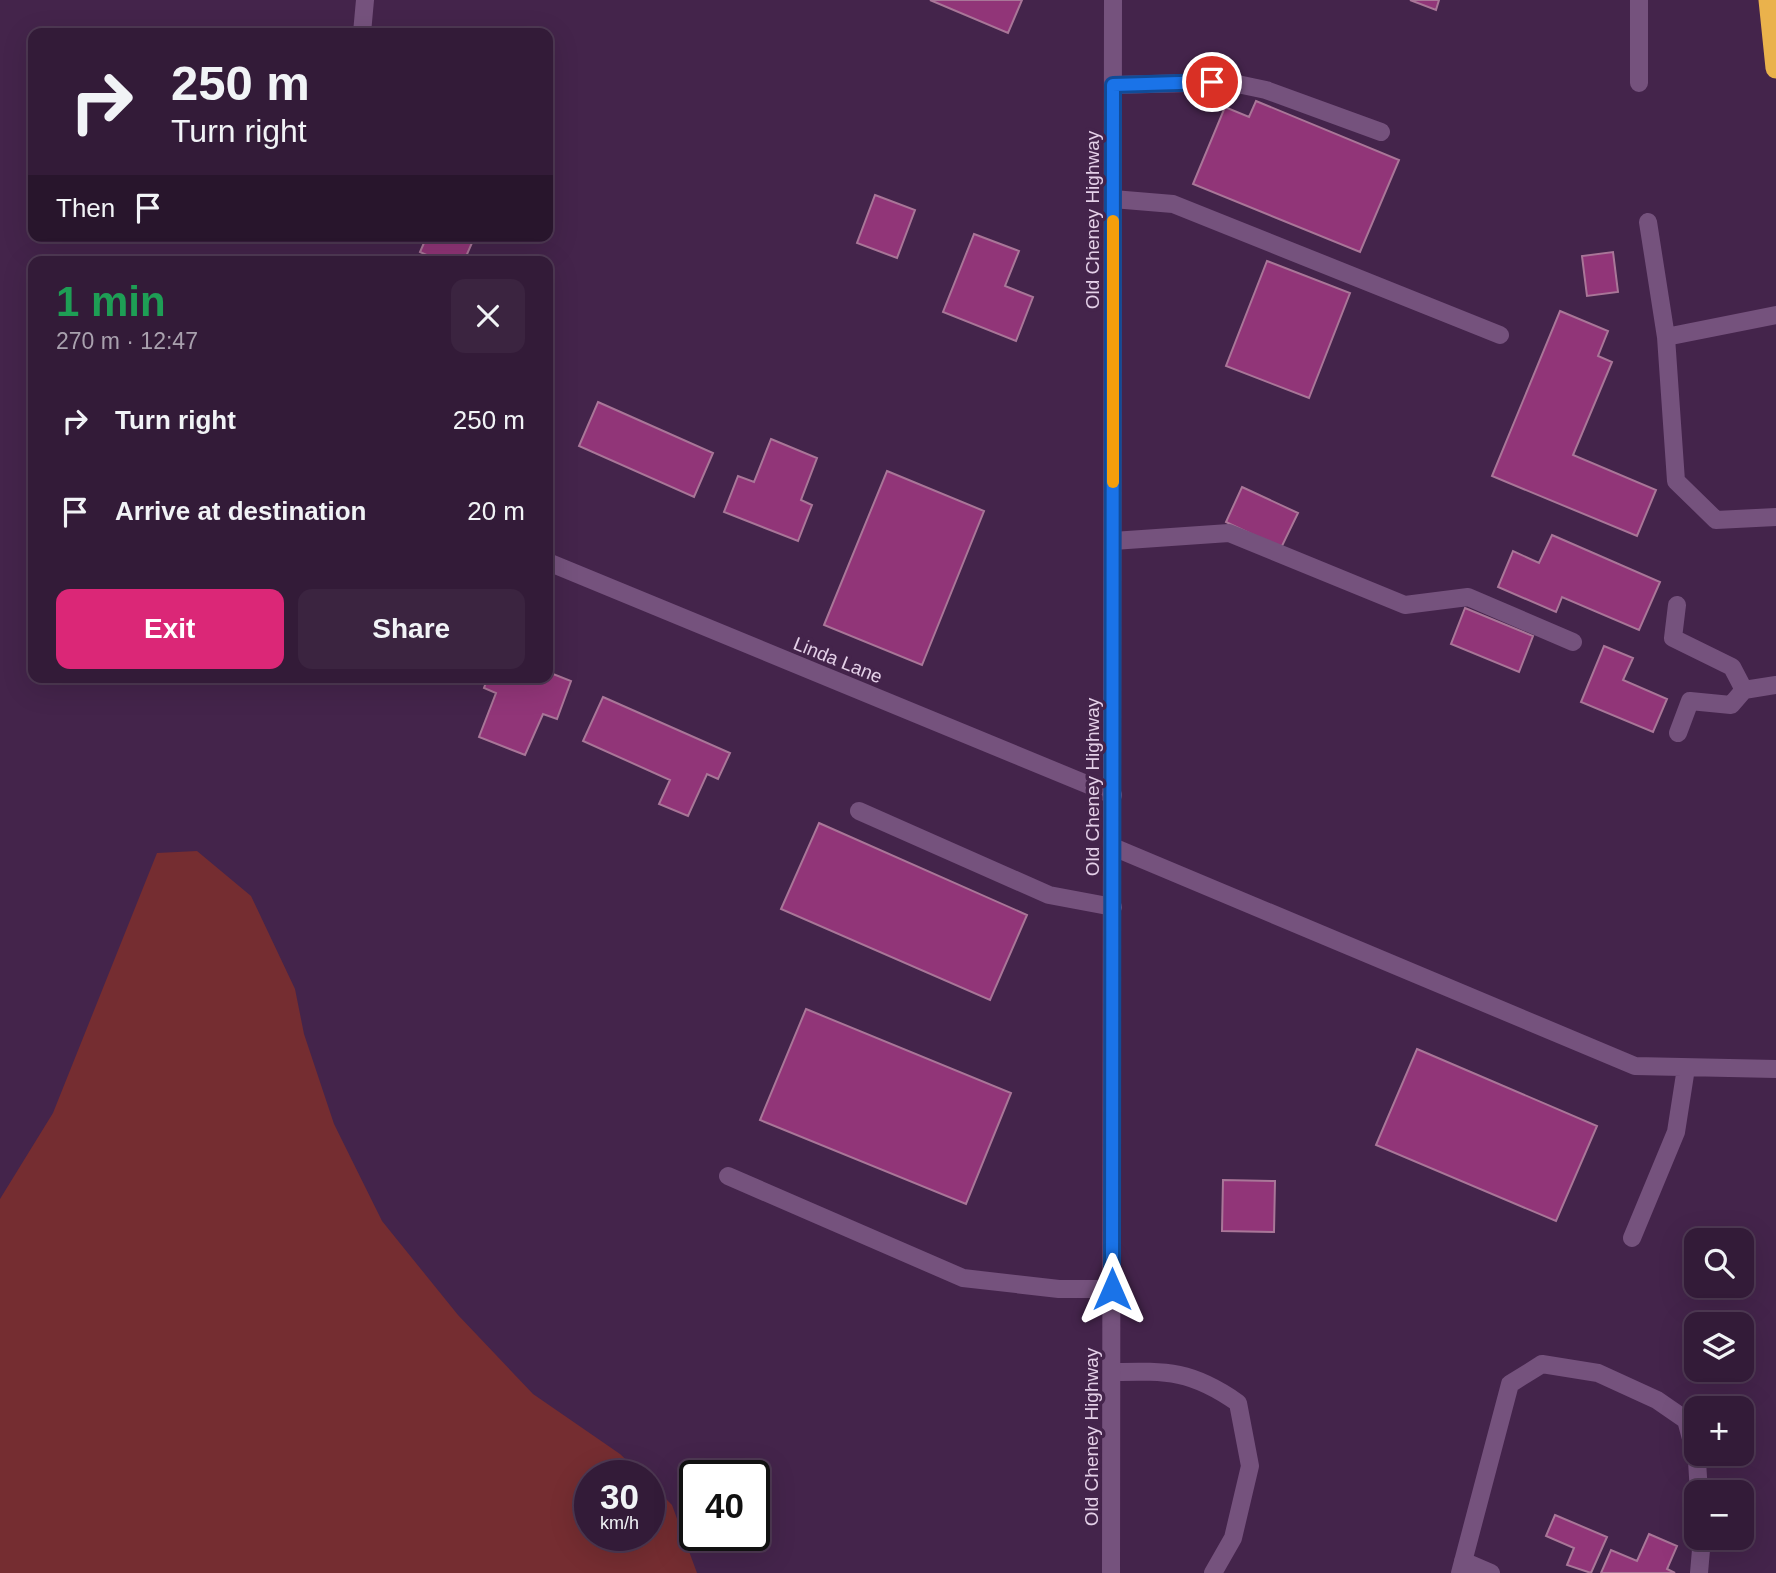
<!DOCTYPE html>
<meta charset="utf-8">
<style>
:root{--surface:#331b38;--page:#3b2440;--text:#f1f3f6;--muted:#a9a1ae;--line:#4e3953;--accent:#db2777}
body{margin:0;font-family:Arial,sans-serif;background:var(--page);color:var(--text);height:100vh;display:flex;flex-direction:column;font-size:26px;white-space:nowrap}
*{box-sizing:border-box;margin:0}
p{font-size:23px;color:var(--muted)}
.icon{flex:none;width:38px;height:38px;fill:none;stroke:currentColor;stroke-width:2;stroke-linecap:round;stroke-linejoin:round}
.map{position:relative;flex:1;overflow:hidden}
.drawer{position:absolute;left:28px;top:256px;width:525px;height:427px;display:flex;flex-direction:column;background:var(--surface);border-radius:14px;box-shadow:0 7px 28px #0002,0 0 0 2px var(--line)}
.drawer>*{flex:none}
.hud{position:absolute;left:28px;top:28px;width:525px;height:214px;border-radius:14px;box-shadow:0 7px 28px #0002,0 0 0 2px var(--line);background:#331b38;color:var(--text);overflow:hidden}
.controls{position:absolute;left:1684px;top:1228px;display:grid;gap:14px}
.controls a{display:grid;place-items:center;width:70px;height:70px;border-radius:14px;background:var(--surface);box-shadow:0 7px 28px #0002,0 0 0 2px var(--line);font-size:35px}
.speed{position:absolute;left:574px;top:1460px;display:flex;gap:14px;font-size:35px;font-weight:700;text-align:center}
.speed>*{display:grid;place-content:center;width:91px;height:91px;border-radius:50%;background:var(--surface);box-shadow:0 7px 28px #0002,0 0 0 2px var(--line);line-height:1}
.speed small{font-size:18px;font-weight:400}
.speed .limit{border:4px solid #111;border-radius:10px;background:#fff;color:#111}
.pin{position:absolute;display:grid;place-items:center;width:60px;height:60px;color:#fff;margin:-30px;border:4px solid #fff;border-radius:50%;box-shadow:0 2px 7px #0007}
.me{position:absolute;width:77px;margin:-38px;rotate:0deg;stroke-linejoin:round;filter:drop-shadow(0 0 5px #0008)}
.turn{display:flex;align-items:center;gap:24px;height:147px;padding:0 28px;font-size:32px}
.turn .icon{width:91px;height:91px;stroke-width:2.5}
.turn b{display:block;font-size:49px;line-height:60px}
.then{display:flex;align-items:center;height:66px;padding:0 28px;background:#0003;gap:14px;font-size:26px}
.round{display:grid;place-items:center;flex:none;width:74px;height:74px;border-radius:14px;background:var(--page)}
.headline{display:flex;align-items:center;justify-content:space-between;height:119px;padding:0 28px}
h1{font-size:42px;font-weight:800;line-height:52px;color:#1e9e55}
.action{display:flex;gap:14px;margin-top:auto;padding:14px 28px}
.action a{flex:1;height:80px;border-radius:14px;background:var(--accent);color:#fff;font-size:28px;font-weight:800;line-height:80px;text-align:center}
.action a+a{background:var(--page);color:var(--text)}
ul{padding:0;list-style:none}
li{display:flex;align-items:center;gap:21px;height:91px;padding:0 28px}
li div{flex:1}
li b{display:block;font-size:26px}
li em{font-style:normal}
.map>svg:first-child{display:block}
.green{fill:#752d31}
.building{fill:#913578;stroke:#a97698;stroke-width:2}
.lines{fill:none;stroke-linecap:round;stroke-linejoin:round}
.lane{stroke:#75527d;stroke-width:18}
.street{stroke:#75527d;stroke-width:18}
.secondary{stroke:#75527d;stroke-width:18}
.highway{stroke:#eab24c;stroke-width:21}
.route-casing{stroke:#114b97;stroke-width:18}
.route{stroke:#1a73e8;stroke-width:12}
.slow{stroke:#f59e0b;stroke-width:12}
.labels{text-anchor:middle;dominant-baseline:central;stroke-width:7;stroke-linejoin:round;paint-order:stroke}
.street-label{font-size:19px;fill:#e4d0e8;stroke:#44244b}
</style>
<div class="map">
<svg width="1776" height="1573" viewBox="0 0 1776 1573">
<rect width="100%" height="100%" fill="#44244b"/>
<path class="green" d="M197 851 251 896 295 989 304 1034 334 1124 382 1221 458 1315 533 1394 620 1454 642 1475H590V1535H649V1482L672 1505 697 1573H0V1199L53 1113 157 853Z"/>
<path class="building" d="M930 0H1022L1008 33Z
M1410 0H1439L1436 10Z
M1256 101 1399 160 1360 252 1193 184 1225 107 1249 117Z
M875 195 915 210 897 258 857 243Z
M974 234 1019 251 1005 286 1033 297 1016 341 943 312Z
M427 236H475L464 261H440L420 252Z
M1613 252 1618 292 1587 296 1582 256Z
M1267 261 1350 293 1309 398 1226 366Z
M1560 311 1608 331 1598 356 1612 362 1573 455 1656 490 1637 536 1492 476Z
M598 402 713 453 694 497 579 446Z
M771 439 817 458 801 500 812 505 798 541 724 512 738 476 754 482Z
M887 471 984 511 922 665 824 625Z
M1242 487 1298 513 1281 548 1226 522Z
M1552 535 1660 582 1639 630 1562 597 1556 612 1498 587 1513 551 1539 563Z
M1465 608 1533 636 1519 672 1451 644Z
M1604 646 1633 658 1623 680 1667 699 1653 732 1581 702Z
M548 672 571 681 557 719 543 714 525 755 479 737 496 693 484 688 488 677H548Z
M603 697 730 753 718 779 707 774 688 816 659 804 670 780 583 741Z
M819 823 1027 915 990 1000 781 909Z
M806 1009 1011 1093 966 1204 760 1120Z
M1417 1049 1597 1126 1556 1221 1376 1145Z
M1223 1180 1275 1181 1274 1232 1222 1231Z
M1555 1515 1607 1537 1591 1573 1567 1565 1574 1548 1546 1536Z
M1649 1534 1677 1546 1667 1569 1675 1573H1601L1611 1550 1637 1561Z"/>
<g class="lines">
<path class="lane" d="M1639 83V0
M1113 85 1228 82 1266 90 1381 132
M1113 199 1173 204 1500 335
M1648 222 1666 337
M1776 315 1666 337 1676 481 1716 520 1776 517
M1113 541 1229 533 1405 605 1468 597 1573 642
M1677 605 1673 638 1732 667 1744 690
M1678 733 1690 701 1731 705 1744 690 1776 685
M859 811 1049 895 1113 907
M1113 847 1635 1066 1776 1069
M728 1176 963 1278 1059 1289H1112
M1632 1238 1676 1132 1686 1068
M1112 1372C1167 1371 1191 1370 1238 1403L1250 1466 1233 1538 1213 1573
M1463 1561 1491 1573
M1460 1573 1510 1384 1542 1364 1598 1373 1657 1400 1686 1420 1697 1461 1699 1493
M1699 1573 1702 1538"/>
<path class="street" d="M362 33 365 0
M548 562 1113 795"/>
<path class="secondary" d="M1111 1573 1113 0"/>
<path class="highway" d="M1769 0 1776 68"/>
</g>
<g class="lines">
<g class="route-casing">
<path id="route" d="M1112 1289 1113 85 1212 82"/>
</g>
<use href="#route" class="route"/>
<path class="slow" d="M1113 482V221"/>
</g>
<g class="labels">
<g class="street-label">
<text transform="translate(1092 220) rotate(-90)">Old Cheney Highway</text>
<text transform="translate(838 660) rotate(22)">Linda Lane</text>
<text transform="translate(1092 787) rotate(-90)">Old Cheney Highway</text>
<text transform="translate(1091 1437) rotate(-90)">Old Cheney Highway</text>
</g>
</g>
</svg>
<div class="controls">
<a><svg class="icon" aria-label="search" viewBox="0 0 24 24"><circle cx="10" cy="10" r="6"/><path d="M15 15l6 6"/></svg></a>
<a><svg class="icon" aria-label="layers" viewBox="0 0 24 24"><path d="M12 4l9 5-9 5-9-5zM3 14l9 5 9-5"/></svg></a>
<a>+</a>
<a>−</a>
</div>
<div class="speed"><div>30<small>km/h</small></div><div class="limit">40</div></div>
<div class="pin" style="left:1212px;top:82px;background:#d93025"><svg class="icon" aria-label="arrive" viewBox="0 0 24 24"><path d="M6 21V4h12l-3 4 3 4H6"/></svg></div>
<svg class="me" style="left:1112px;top:1289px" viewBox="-20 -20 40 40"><path d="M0-17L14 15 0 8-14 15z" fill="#1a73e8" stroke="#fff" stroke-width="4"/></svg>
<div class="hud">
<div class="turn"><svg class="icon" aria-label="right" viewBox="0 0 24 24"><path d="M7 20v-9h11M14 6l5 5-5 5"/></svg><div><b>250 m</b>Turn right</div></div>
<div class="then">Then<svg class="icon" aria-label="arrive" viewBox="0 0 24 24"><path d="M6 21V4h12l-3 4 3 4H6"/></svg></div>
</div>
<section class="drawer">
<div class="headline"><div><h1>1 min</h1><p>270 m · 12:47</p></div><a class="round"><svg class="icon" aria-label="close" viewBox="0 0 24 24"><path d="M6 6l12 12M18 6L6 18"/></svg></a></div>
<ul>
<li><svg class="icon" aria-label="right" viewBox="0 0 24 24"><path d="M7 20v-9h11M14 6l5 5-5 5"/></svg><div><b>Turn right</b></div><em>250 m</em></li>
<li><svg class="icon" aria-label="arrive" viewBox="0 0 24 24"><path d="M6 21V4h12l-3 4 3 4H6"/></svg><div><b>Arrive at destination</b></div><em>20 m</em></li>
</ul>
<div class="action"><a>Exit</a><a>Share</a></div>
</section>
</div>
